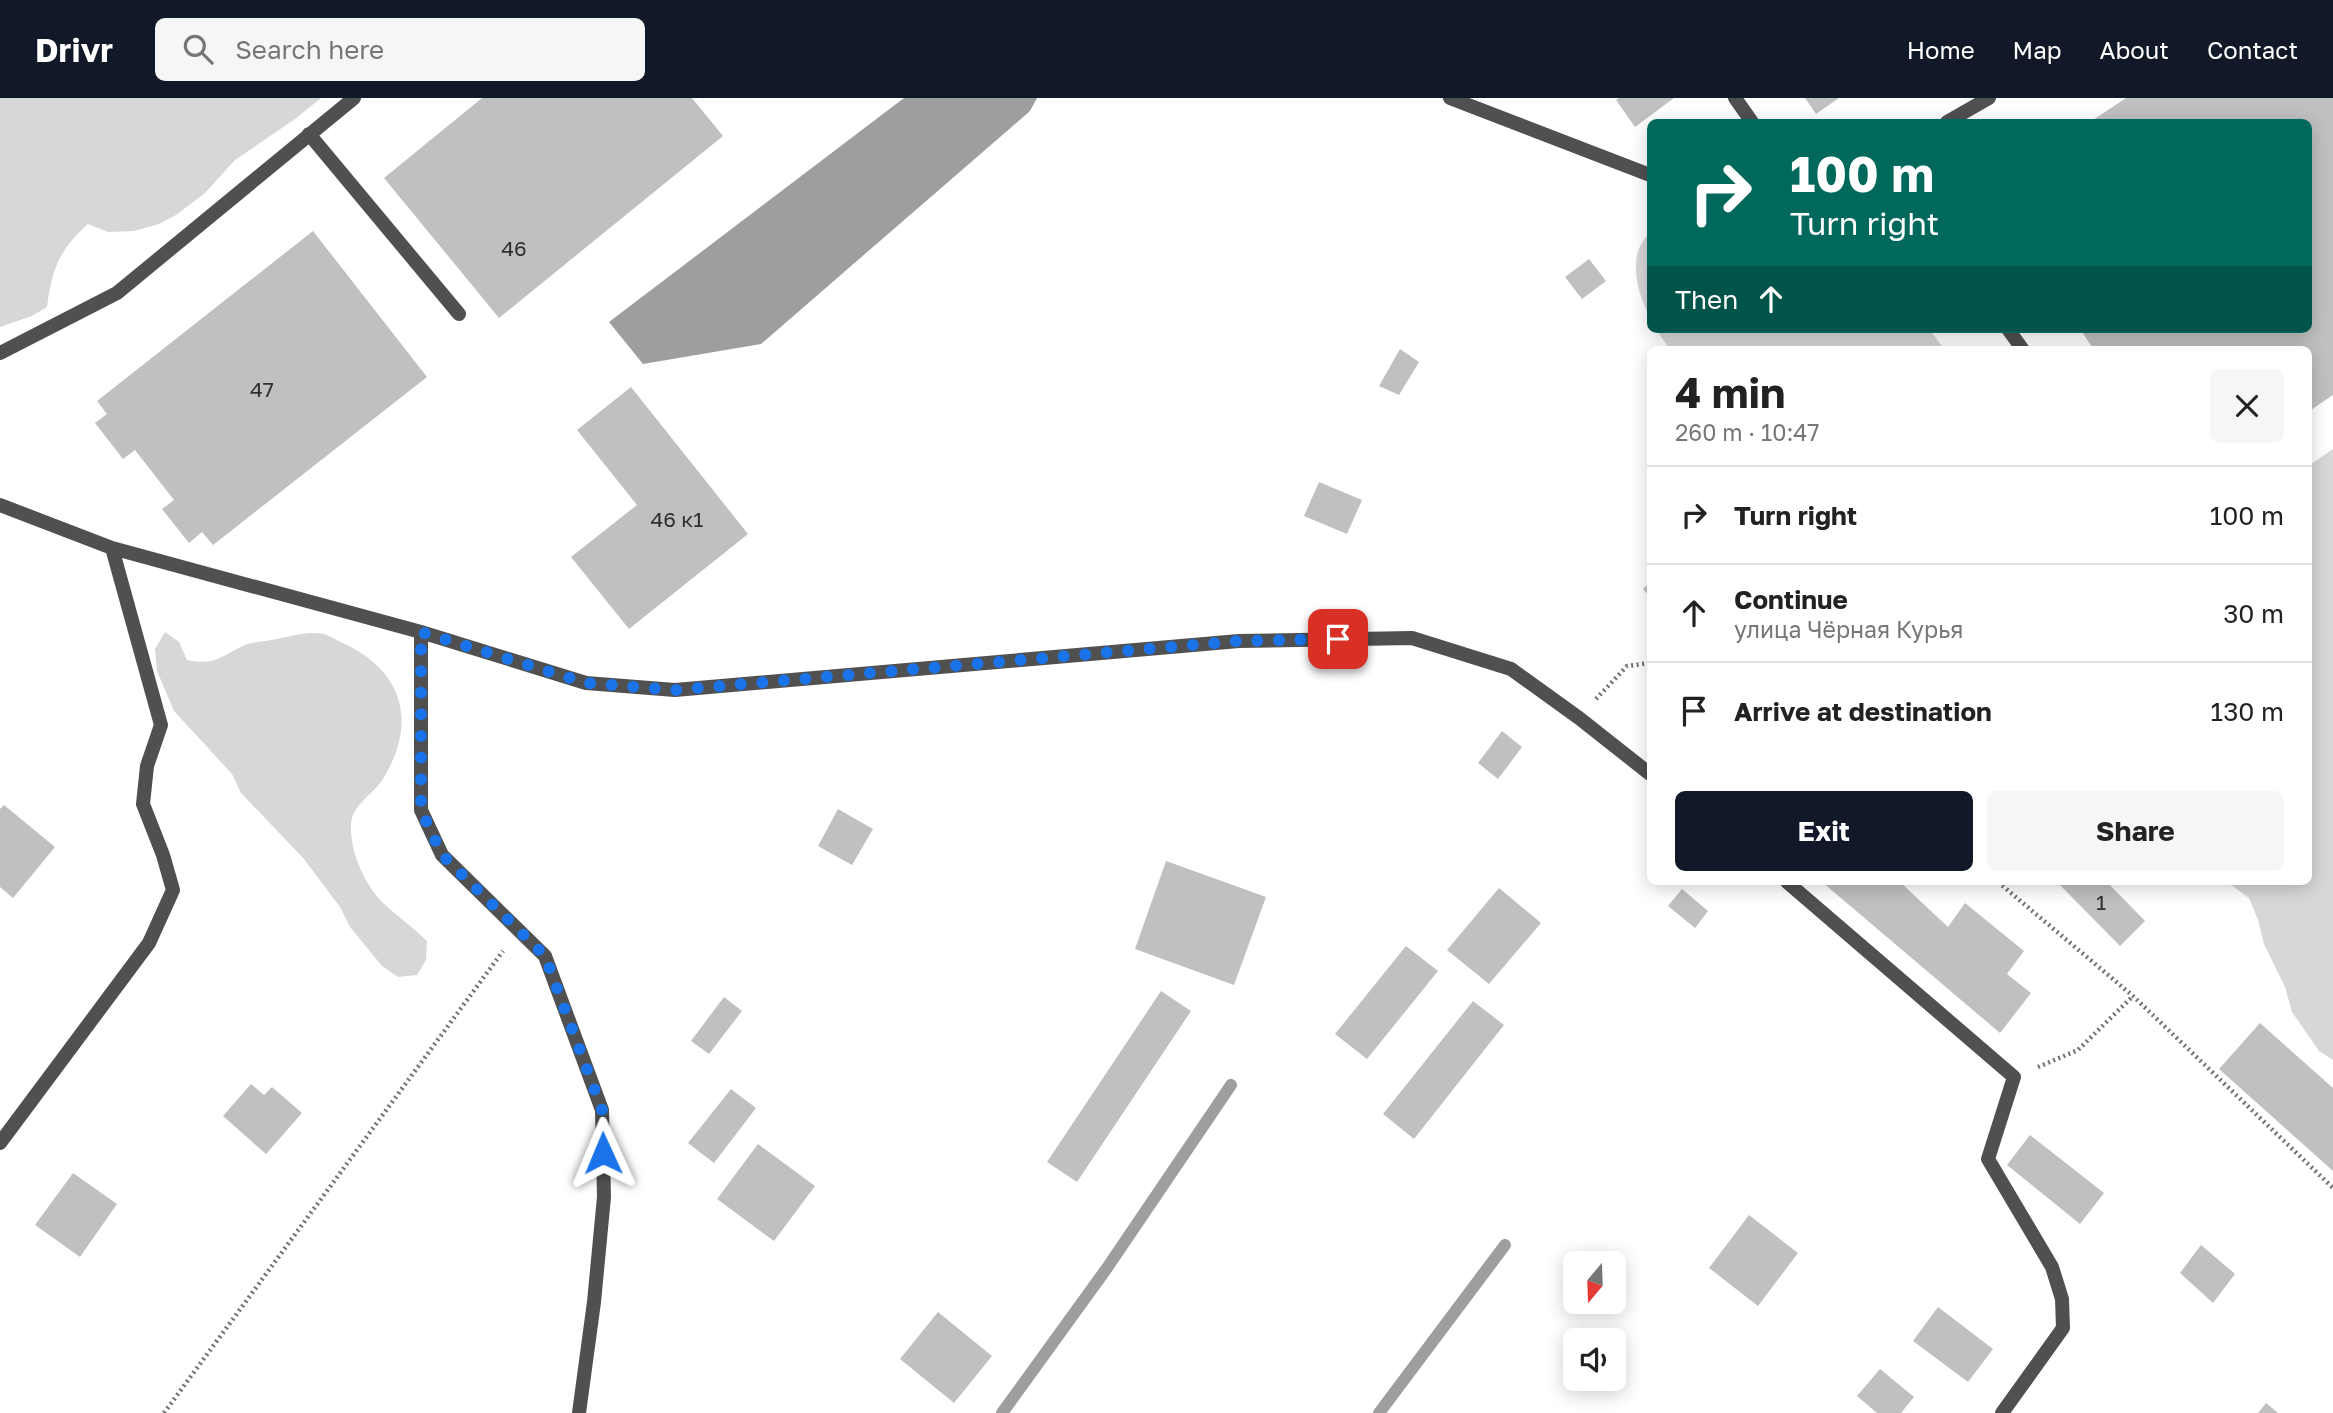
<!DOCTYPE html>
<meta charset="utf-8">
<style>
:root{--surface:#fff;--page:#f6f6f6;--text:#222;--muted:#767676;--line:#e0e0e0;--accent:#111827}
body{margin:0;font-family:"Golos Text",sans-serif;background:var(--page);color:var(--text);height:100vh;display:flex;flex-direction:column;font-size:26px;white-space:nowrap}
*{box-sizing:border-box;margin:0}
p{font-size:23px;color:var(--muted)}
.icon{flex:none;width:38px;height:38px;fill:none;stroke:currentColor;stroke-width:2;stroke-linecap:round;stroke-linejoin:round}
.map{position:relative;flex:1;overflow:hidden}
.panel{position:absolute;left:1647px;top:248px;width:665px;height:539px;display:flex;flex-direction:column;background:var(--surface);border-radius:10px;box-shadow:0 4px 18px #0003}
.panel>*{flex:none}
.banner{position:absolute;left:1647px;top:21px;width:665px;height:214px;border-radius:10px;box-shadow:0 4px 18px #0003;background:#00695c;color:#fff;overflow:hidden}
.needle{width:46px;rotate:199deg}
.tools{position:absolute;left:1563px;top:1153px;display:grid;gap:14px}
.tools a{display:grid;place-items:center;width:63px;height:63px;border-radius:10px;background:var(--surface);box-shadow:0 4px 18px #0003;font-size:35px}
.pin{position:absolute;display:grid;place-items:center;width:60px;height:60px;color:#fff;margin:-30px;border-radius:14px;box-shadow:0 4px 10px #0006}
.me{position:absolute;width:77px;margin:-38px;rotate:359deg;stroke-linejoin:round;filter:drop-shadow(0 0 5px #0008)}
.turn{display:flex;align-items:center;gap:24px;height:147px;padding:0 28px;font-size:32px}
.turn .icon{width:91px;height:91px;stroke-width:2.5}
.turn b{display:block;font-size:49px;line-height:60px}
.then{display:flex;align-items:center;height:66px;padding:0 28px;background:#0003;gap:14px;font-size:26px}
.round{display:grid;place-items:center;flex:none;width:74px;height:74px;border-radius:10px;background:var(--page)}
.overview{display:flex;align-items:center;justify-content:space-between;height:119px;padding:0 28px}
h1{font-size:42px;font-weight:700;line-height:52px}
.action{display:flex;gap:14px;margin-top:auto;padding:14px 28px}
.action a{flex:1;height:80px;border-radius:10px;background:var(--accent);color:#fff;font-size:28px;font-weight:700;line-height:80px;text-align:center}
.action a+a{background:var(--page);color:var(--text)}
ul{padding:0;list-style:none}
li{display:flex;align-items:center;gap:21px;height:98px;padding:0 28px;border-top:2px solid var(--line)}
li div{flex:1}
li b{display:block;font-size:26px}
li em{font-style:normal}
header{display:flex;align-items:center;gap:42px;box-sizing:border-box;height:98px;padding:0 35px;background:var(--accent);color:#fff}
header strong{font-size:33px}
nav{display:flex;gap:38px;margin-inline-start:auto;font-size:24px}
.search{width:490px;height:63px;background:var(--page);display:flex;align-items:center;gap:18px;box-sizing:border-box;padding:0 24px;border-radius:10px;color:var(--muted);font-size:26px}
.map>svg:first-child{display:block}
.green{fill:#d7d7d7}
.water{fill:#9e9e9e}
.lines{fill:none;stroke-linecap:round;stroke-linejoin:round}
.stream{stroke:#9e9e9e;stroke-width:12}
.building{fill:#c0c0c0}
.path{stroke:#727272;stroke-width:4.5;stroke-dasharray:2 3.5;stroke-linecap:butt}
.service{stroke:#505050;stroke-width:14}
.minor{stroke:#505050;stroke-width:14}
.route{stroke:#1a73e8;stroke-width:12;stroke-dasharray:0 21.6}
.labels{text-anchor:middle;dominant-baseline:central;stroke-width:6;stroke-linejoin:round;paint-order:stroke}
.number-label{font-size:21px;fill:#303030}
</style>
<header>
<strong>Drivr</strong>
<div class="search"><svg class="icon" aria-label="search" viewBox="0 0 24 24"><circle cx="10" cy="10" r="6"/><path d="M15 15l6 6"/></svg>Search here</div>
<nav><a>Home</a><a>Map</a><a>About</a><a>Contact</a></nav>
</header>
<div class="map">
<svg width="2333" height="1315" viewBox="0 0 2333 1315">
<rect width="100%" height="100%" fill="#fff"/>
<path class="green" d="M0 0H321L295 21 235 62 205 95 176 117 159 126 134 133 108 134 88 126C59 152 52 171 47 209L32 218 0 229Z
M1650 135V219C1637 195 1626 156 1650 135Z
M1656 231H1929L1945 252H1670Z
M2333 351V962L2319 953 2292 914 2285 889 2264 846 2258 822 2249 800 2227 784H2308V368Z
M165 534 179 544 187 562C215 568 221 558 245 547 252 544 259 544 266 543 285 540 305 532 324 536 331 538 337 543 343 545 403 573 418 624 383 681 373 697 351 707 351 728 350 754 365 787 383 805 397 818 413 829 427 843L426 862 417 877 398 879 382 868 350 829 340 809 304 761 241 695 232 676 174 613 157 573 155 551Z"/>
<path class="water" d="M904 0H1037L1030 13 761 246 643 266 609 224Z"/>
<g class="lines">
<path class="stream" d="M1002 1315 1107 1170 1231 987
M1379 1315 1505 1147"/>
</g>
<path class="building" d="M482 0H692L723 38 499 220 384 80Z
M1619 0H1674L1635 29 1616 2Z
M1805 0H1839L1816 16Z
M2126 0H2333V297L2308 314V252H2094L2080 231H2308V24H2090Z
M313 133 427 279 213 447 202 434 189 445 162 411 174 402 135 352 123 361 95 325 107 316 97 303Z
M1589 161 1606 183 1582 201 1565 179Z
M1400 251 1419 264 1399 297 1379 288Z
M631 289 748 436 629 531 571 459 637 407 577 332Z
M1319 384 1362 402 1347 436 1304 418Z
M1650 484V499L1643 491Z
M1502 633 1522 649 1498 681 1478 665Z
M4 707 55 749 13 800 0 789V711Z
M838 711 873 731 852 767 818 748Z
M1166 763 1266 799 1234 887 1135 851Z
M1822 784H1900L1948 829 1965 805 2024 853 2007 876 2031 895 2000 935Z
M2057 784H2107L2145 823 2120 848Z
M1499 790 1541 825 1489 886 1447 852Z
M1682 791 1708 813 1695 830 1668 808Z
M1406 848 1438 873 1367 961 1335 936Z
M1161 893 1191 913 1077 1084 1047 1064Z
M724 899 742 913 709 956 691 943Z
M1473 903 1504 927 1414 1041 1383 1016Z
M2260 925 2333 990V1073L2219 971Z
M251 986 264 997 272 989 302 1015 266 1056 223 1018Z
M731 991 756 1010 714 1065 688 1045Z
M2030 1037 2104 1095 2080 1126 2007 1067Z
M758 1046 815 1088 774 1143 717 1101Z
M73 1075 117 1106 80 1159 35 1127Z
M1749 1117 1798 1155 1758 1208 1709 1170Z
M2201 1147 2235 1176 2213 1205 2180 1175Z
M1938 1209 1993 1251 1968 1284 1913 1243Z
M938 1214 992 1258 954 1305 900 1261Z
M1880 1271 1914 1299 1901 1315H1877L1857 1298Z
M2266 1305 2278 1315H2258Z"/>
<g class="lines">
<path class="path" d="M1596 601 1627 568 1650 565
M1998 784 2133 898 2333 1090
M2038 969 2078 952 2133 898
M164 1315 503 853"/>
<path class="service" d="M1450 0 1650 77
M1735 0 1752 24
M1947 24 1989 0
M309 36 459 216
M2008 231 2023 252
M0 255 117 195 354 0"/>
<path class="minor" d="M0 407 112 450 421 534 586 585 675 592 1239 543 1412 540 1511 571 1579 620 1650 676
M421 534V712L442 757 545 858 602 1012 604 1099 594 1204 579 1315
M1787 784 2014 979 1988 1061 2052 1169 2062 1201 2063 1230 2002 1315
M0 1045 149 845 173 792 163 757 143 706 147 668 161 627 112 450"/>
</g>
<g class="lines">
<path class="route" d="M603 1055 602 1012 545 858 442 757 421 712V534L586 585 675 592 1240 543 1338 541"/>
</g>
<g class="labels">
<g class="number-label">
<text x="514" y="150">46</text>
<text x="262" y="291">47</text>
<text x="677" y="421">46 к1</text>
<text x="2101" y="804">1</text>
</g>
</g>
</svg>
<div class="tools">
<a><svg class="needle" viewBox="-14 -14 28 28"><path d="M0-13l5 13h-10z" fill="#e53935"/><path d="M0 13l5-13h-10z" fill="#767676"/></svg></a>
<a><svg class="icon" aria-label="sound" viewBox="0 0 24 24"><path d="M4 9h4l5-4v14l-5-4H4zM17 9q2 3 0 6"/></svg></a>
</div>
<div class="pin" style="left:1338px;top:541px;background:#d93025"><svg class="icon" aria-label="arrive" viewBox="0 0 24 24"><path d="M6 21V4h12l-3 4 3 4H6"/></svg></div>
<svg class="me" style="left:603px;top:1055px" viewBox="-20 -20 40 40"><path d="M0-17L14 15 0 8-14 15z" fill="#1a73e8" stroke="#fff" stroke-width="4"/></svg>
<div class="banner">
<div class="turn"><svg class="icon" aria-label="right" viewBox="0 0 24 24"><path d="M7 20v-9h11M14 6l5 5-5 5"/></svg><div><b>100 m</b>Turn right</div></div>
<div class="then">Then<svg class="icon" aria-label="ahead" viewBox="0 0 24 24"><path d="M12 20V5M6 11l6-6 6 6"/></svg></div>
</div>
<section class="panel">
<div class="overview"><div><h1>4 min</h1><p>260 m · 10:47</p></div><a class="round"><svg class="icon" aria-label="close" viewBox="0 0 24 24"><path d="M6 6l12 12M18 6L6 18"/></svg></a></div>
<ul>
<li><svg class="icon" aria-label="right" viewBox="0 0 24 24"><path d="M7 20v-9h11M14 6l5 5-5 5"/></svg><div><b>Turn right</b></div><em>100 m</em></li>
<li><svg class="icon" aria-label="ahead" viewBox="0 0 24 24"><path d="M12 20V5M6 11l6-6 6 6"/></svg><div><b>Continue</b><p>улица Чёрная Курья</p></div><em>30 m</em></li>
<li><svg class="icon" aria-label="arrive" viewBox="0 0 24 24"><path d="M6 21V4h12l-3 4 3 4H6"/></svg><div><b>Arrive at destination</b></div><em>130 m</em></li>
</ul>
<div class="action"><a>Exit</a><a>Share</a></div>
</section>
</div>
